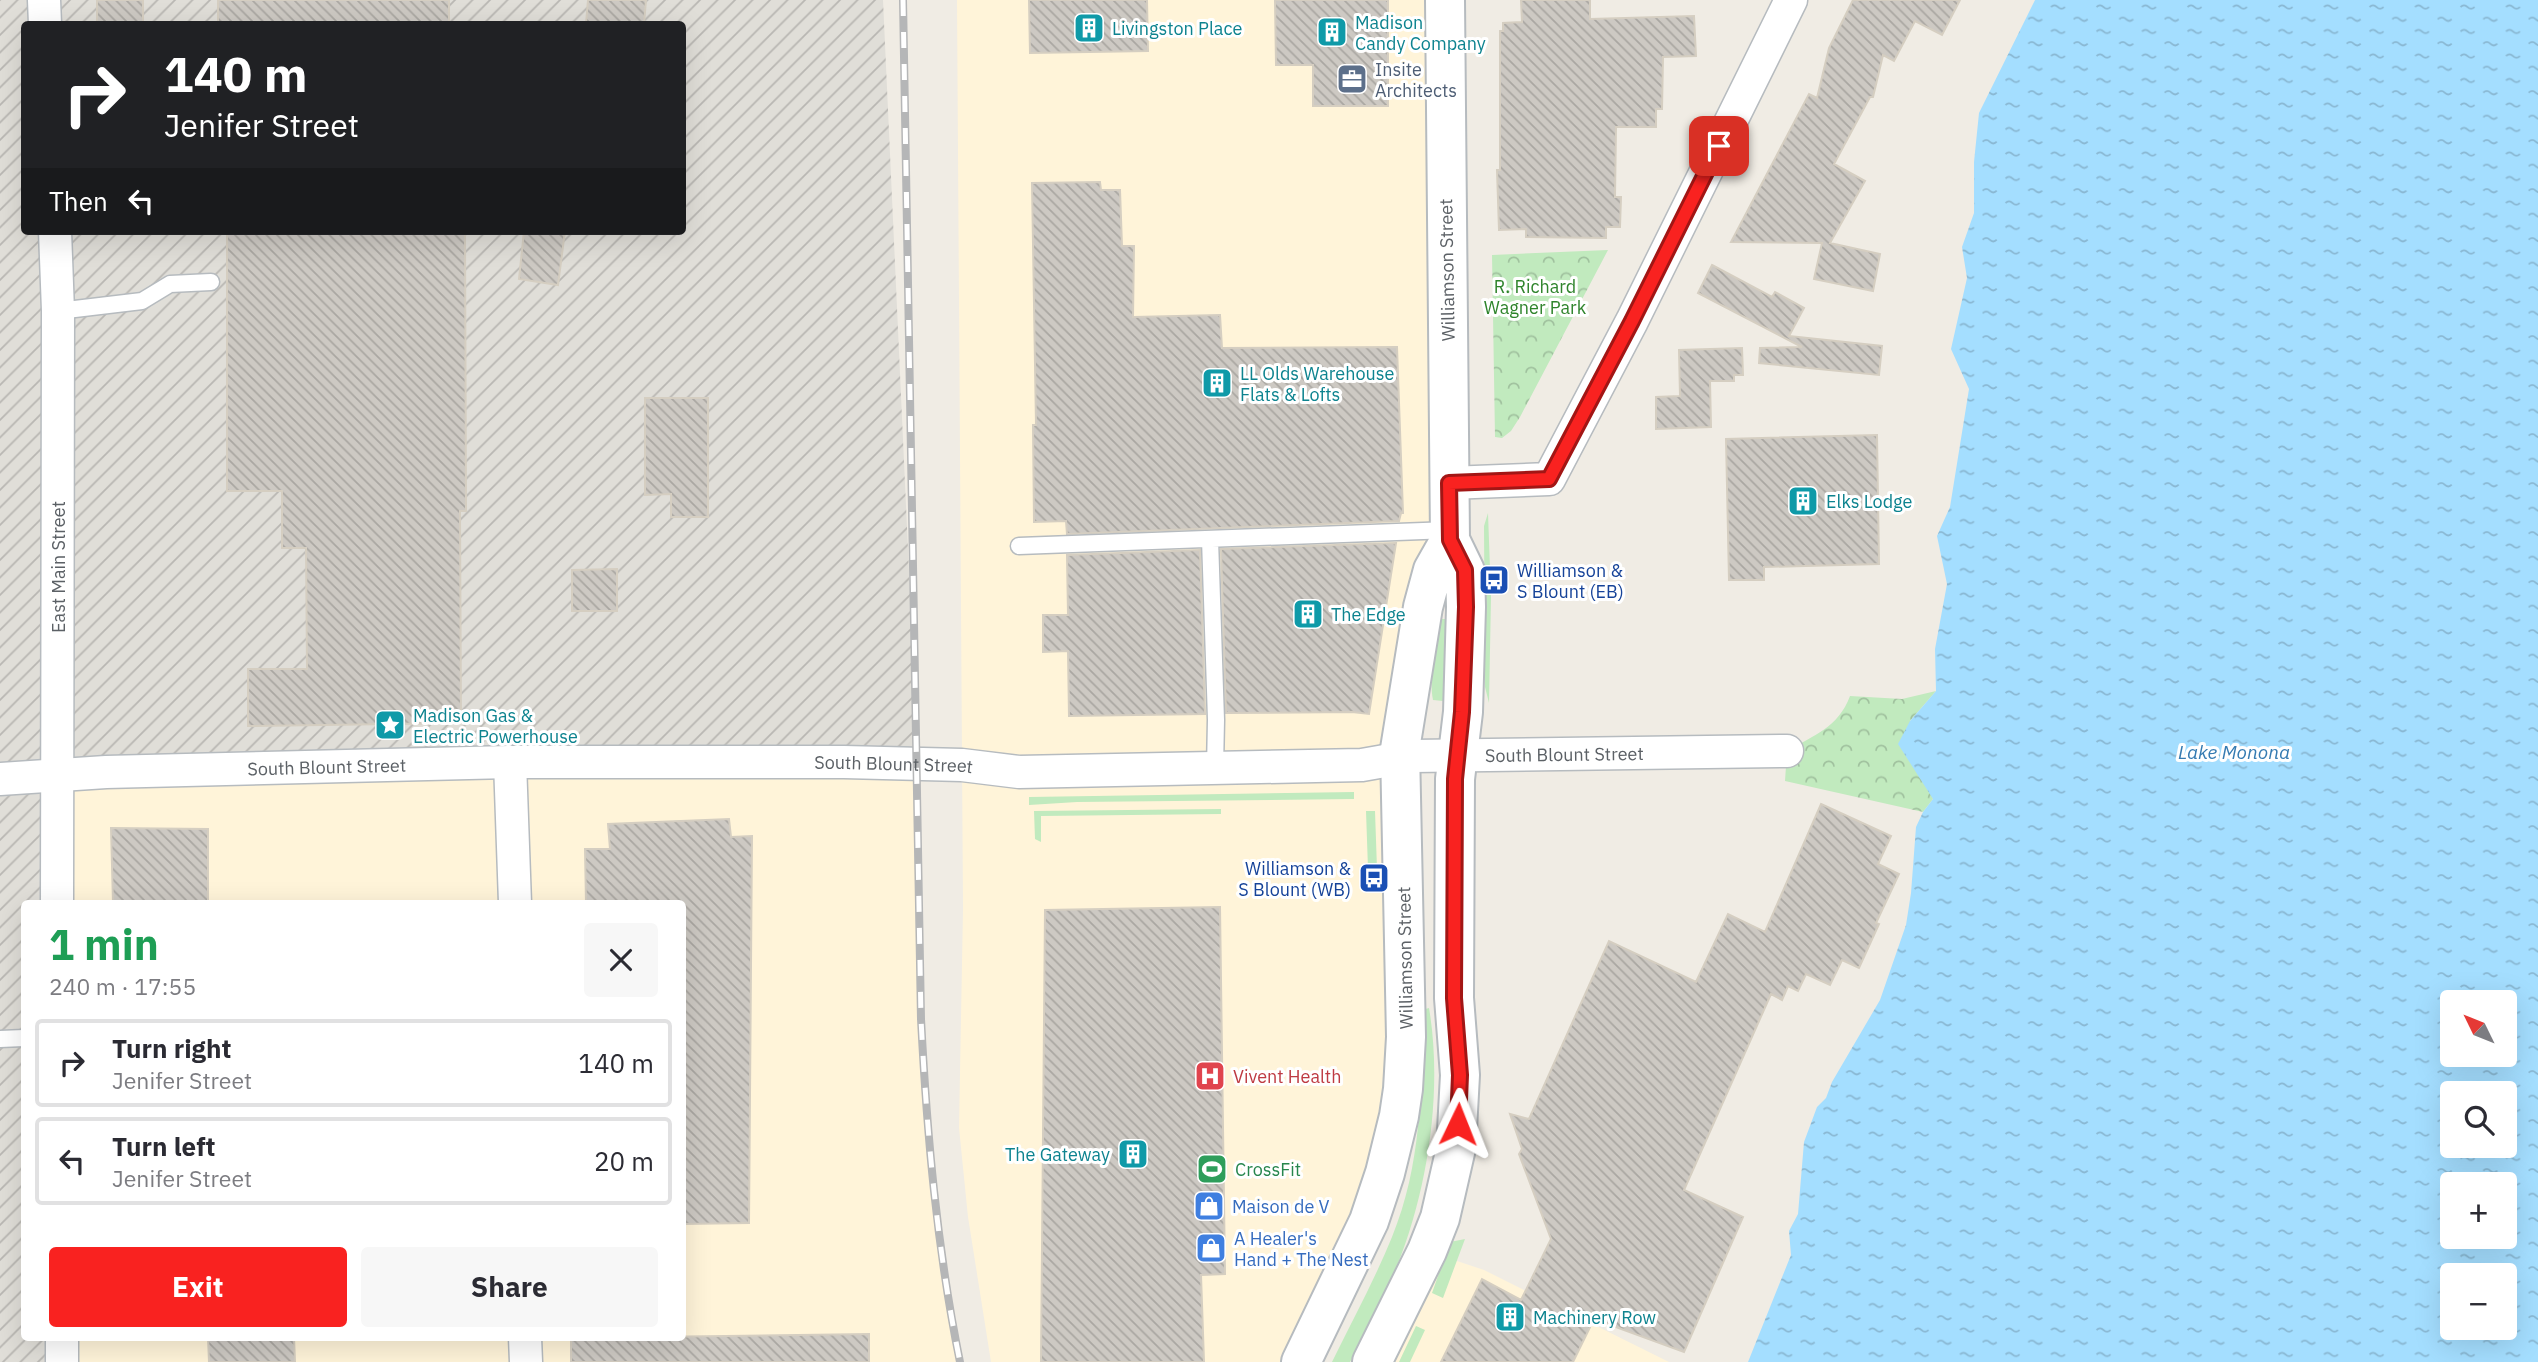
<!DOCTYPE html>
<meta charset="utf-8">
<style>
:root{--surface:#fff;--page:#f7f7f7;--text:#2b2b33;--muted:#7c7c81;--line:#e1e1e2;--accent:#f92220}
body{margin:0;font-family:"IBM Plex Sans",sans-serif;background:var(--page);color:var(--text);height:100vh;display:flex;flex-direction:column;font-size:26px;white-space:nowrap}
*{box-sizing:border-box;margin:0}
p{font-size:23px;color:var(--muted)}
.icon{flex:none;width:38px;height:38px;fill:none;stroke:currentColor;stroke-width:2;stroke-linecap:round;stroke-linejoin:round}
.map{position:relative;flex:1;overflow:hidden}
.panel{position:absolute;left:21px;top:900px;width:665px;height:441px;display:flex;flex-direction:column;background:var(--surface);border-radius:7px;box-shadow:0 7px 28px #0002}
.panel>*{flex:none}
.guide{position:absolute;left:21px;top:21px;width:665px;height:214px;border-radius:7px;box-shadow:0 7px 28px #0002;background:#202124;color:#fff;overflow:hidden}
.needle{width:46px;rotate:313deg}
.fabs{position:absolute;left:2440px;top:990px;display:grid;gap:14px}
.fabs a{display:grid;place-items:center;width:77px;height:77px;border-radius:7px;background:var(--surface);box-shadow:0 7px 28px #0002;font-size:35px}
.pin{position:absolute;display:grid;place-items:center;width:60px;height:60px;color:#fff;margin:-30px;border-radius:14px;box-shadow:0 4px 10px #0006}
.me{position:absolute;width:77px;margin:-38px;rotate:2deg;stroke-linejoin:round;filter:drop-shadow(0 0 5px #0008)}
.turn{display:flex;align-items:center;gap:24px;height:147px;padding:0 28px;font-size:32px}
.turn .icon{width:91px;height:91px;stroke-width:2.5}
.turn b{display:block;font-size:49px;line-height:60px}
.then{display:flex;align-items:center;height:66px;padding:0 28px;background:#0003;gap:14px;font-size:26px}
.round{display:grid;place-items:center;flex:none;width:74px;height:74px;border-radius:7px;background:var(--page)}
.summary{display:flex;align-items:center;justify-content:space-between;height:119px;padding:0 28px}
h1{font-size:42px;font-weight:700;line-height:52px;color:#1e9e55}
.cta{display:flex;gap:14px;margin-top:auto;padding:14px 28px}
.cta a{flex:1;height:80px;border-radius:7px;background:var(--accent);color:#fff;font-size:28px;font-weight:700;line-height:80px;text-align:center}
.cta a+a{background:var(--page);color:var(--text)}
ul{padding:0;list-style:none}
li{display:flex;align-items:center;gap:21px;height:88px;margin:0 14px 10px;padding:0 14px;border:4px solid var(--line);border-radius:7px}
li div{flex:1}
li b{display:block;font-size:26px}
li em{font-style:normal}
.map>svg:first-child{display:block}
.commercial{fill:#fff4d9}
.industrial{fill:url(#industrial-furrows);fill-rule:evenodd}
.grass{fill:#c1eabe}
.park{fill:url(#park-crowns)}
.water{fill:url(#water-ripples);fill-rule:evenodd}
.building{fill:url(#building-back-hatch);stroke:#d5cec1;stroke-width:2}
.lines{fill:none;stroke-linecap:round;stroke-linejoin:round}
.service-casing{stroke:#b6bbbf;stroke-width:19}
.minor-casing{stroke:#b6bbbf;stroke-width:35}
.tertiary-casing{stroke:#b6bbbf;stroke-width:42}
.service{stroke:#fff;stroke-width:16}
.minor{stroke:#fff;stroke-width:32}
.tertiary{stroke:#fff;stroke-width:38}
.rail-casing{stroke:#b5b6b7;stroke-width:8}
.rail{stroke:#fff;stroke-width:5;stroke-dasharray:16;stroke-linecap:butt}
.route-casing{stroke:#a21615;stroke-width:18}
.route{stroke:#f92220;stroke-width:12}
.labels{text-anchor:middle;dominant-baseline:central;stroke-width:6;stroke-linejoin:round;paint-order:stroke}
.culture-label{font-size:18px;fill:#0d838f;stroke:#fff;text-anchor:start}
.service-label{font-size:18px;fill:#4e5e75;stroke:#fff;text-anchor:start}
.street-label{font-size:18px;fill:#5c6166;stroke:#fff}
.park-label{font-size:18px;fill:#2f842c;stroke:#fff}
.transit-label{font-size:18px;fill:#164399;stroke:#fff;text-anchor:start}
.health-label{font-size:18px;fill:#be3a42;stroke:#fff;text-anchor:start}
.leisure-label{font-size:18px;fill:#27864d;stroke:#fff;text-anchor:start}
.shop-label{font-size:18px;fill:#366cbe;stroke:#fff;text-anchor:start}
.water-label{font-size:19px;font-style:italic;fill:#357bb2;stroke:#fff}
</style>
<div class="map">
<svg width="2538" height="1362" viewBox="0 0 2538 1362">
<defs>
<pattern id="industrial-furrows" width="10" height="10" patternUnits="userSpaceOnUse" patternTransform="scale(1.75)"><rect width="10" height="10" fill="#e0ded8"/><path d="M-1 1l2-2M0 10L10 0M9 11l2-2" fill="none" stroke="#b9b7b3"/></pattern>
<pattern id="park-crowns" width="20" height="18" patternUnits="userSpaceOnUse" patternTransform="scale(1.75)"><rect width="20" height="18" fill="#c1eabe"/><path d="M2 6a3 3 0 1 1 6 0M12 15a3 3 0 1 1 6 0" fill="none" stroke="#a0c19e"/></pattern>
<pattern id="water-ripples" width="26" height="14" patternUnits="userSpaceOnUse" patternTransform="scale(1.75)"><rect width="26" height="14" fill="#a4deff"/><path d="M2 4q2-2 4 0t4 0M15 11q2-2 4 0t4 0" fill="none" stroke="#89b7d2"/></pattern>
<pattern id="building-back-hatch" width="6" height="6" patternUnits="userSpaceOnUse" patternTransform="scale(1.75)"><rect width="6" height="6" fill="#cdc9c3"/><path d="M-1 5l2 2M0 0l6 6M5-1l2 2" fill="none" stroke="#aaa7a2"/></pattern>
</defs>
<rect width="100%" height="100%" fill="#f0ece4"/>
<path class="commercial" d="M957 0H1444L1450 540 1423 606 1406 1061 1301 1362H991L968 1217 959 1128 963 909Z
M916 764 921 1019 926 1110 937 1221 960 1362H62V1337H682V903H57L56 776Z
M1427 1251 1484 1270 1669 1362H1372Z"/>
<path class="industrial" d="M0 0H883L916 725V764L56 776V903H24V1337H62V1362H0ZM24 24H682V231H24Z"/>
<path class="grass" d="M1488 513 1491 597 1489 703 1485 687 1484 526Z
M1441 619H1447L1443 701 1433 700C1428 674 1437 645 1441 619Z
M1354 792V799L1077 802 1029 805V797Z
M1221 809V814L1041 816V842L1035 839 1034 811Z
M1366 811H1375L1377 869H1368Z
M1429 1008C1443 1090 1428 1189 1397 1266 1384 1299 1367 1330 1350 1362H1332C1352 1321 1375 1279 1392 1237 1422 1164 1422 1086 1422 1010Z
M1465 1239 1443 1298 1432 1293 1450 1242Z
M1416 1326 1425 1330 1410 1362H1399Z"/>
<path class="park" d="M1608 250 1520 417 1511 431 1502 438 1495 437 1492 255Z
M1936 691 1910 721 1933 799 1923 812 1785 781 1787 751C1814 735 1838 728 1850 696L1902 699Z"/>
<path class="water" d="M2035 0H2538V1362H1748L1791 1255 1789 1231 1798 1214 1804 1142 1817 1107 1826 1098 1832 1082 1880 1000 1906 925 1911 893 1916 827 1923 812 1933 799 1898 744 1910 721 1936 691 1935 649 1947 584 1937 536 1950 507 1969 389 1951 349 1967 278 1962 247 1974 213V162L1979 113ZM2452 1003H2504V1055H2452ZM2452 1094H2504V1146H2452ZM2452 1185H2504V1237H2452ZM2452 1276H2504V1328H2452Z"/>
<path class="building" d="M97 0H143V24H97Z
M218 0H449V24H218Z
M588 0H646L644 24H586Z
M1029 0H1147L1148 51 1030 53Z
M1275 0H1388V106H1313V65H1276Z
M1521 0H1590V19L1694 16 1696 56 1663 57 1662 109H1656V127H1616L1615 197H1621L1620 227H1606V238L1526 237V229L1499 230 1497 170H1500V31H1503V23L1522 22Z
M1853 0H1960L1942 35 1915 21 1894 61 1883 55 1873 97H1870L1834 164 1865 181 1830 243 1880 254 1873 291 1814 279 1822 243 1731 242 1809 94 1817 98 1829 48Z
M1100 182 1101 190H1120L1122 246H1134L1133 317 1220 315 1222 348 1397 347 1403 513H1401L1399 521 1067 534 1066 521 1034 522 1033 425H1036L1032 183Z
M227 231H465L466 511H460L461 723 248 726V669H307L306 548H282V491H227Z
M524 231H565L558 285 519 279Z
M1712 265 1772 297 1775 292 1804 308 1789 336 1882 346 1879 375 1759 363 1760 348 1802 347 1698 293Z
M1742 348 1743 375H1734V381H1710L1711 427 1656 429V397L1680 396 1679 350Z
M645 398H708V517H671V494L645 495Z
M1877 435 1879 564 1764 567V580H1729L1726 439Z
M1396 543 1369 714 1352 712 1226 713 1221 549Z
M1200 550 1205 714 1069 716 1068 651 1043 652V615H1068L1067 555Z
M617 569V611H572V570Z
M1821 804 1891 836 1878 864 1899 874 1876 923 1879 924 1859 968 1842 960 1830 985 1806 974 1798 991 1788 986 1782 1000 1771 994 1684 1190 1743 1217 1684 1352 1594 1319 1573 1362H1441L1482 1279 1521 1300 1551 1239 1519 1154 1522 1149 1510 1114 1529 1119 1609 941 1696 982 1728 914 1765 932Z
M729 819 731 837 752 836 749 1223 682 1224V903H586L585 849H610L608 824Z
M111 828 208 829V903H113Z
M1220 907 1225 1274 1201 1275 1204 1362H1041L1045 910Z
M869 1334V1362H571V1338Z
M208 1337H294L295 1362H209Z"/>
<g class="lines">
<g class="service-casing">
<path id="service" d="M58 311 142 301 170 284 211 282
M1210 539 1216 720 1215 768
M1019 546 1450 530
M0 1039 24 1038"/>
</g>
<g class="minor-casing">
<g id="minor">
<path d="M44 0 45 24"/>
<path d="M55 231 58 311 57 903"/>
<path d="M1449 483 1549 479 1632 321 1791 0"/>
<path d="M510 762 515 903"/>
<path id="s1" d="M0 779 106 772 510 762H844L962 765 1019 772 1362 765 1413 756 1787 751"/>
<path d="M62 1337V1362"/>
<path d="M525 1337 526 1362"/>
</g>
</g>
<g class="tertiary-casing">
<path id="tertiary" d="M1301 1362 1369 1221 1385 1173 1399 1116 1403 1089 1406 1037 1400 749 1423 607 1433 570 1450 540
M1372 1362 1427 1251 1440 1218 1456 1148 1460 1075 1454 998 1455 779 1463 712 1466 607 1465 571 1450 540 1445 0"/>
</g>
<use href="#service" class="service"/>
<use href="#minor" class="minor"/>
<use href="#tertiary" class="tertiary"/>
<g class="rail-casing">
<path id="rail" d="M903 0 921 1019C927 1135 937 1249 960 1362"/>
</g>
<use href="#rail" class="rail"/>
</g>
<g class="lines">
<g class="route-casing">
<path id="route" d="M1458 1124 1460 1075 1454 998 1455 779 1462 712 1466 607 1465 570 1450 540 1449 483 1549 479 1632 321 1719 146"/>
</g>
<use href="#route" class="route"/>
</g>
<defs>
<g id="building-square" transform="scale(1.575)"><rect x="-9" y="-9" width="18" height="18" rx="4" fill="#0f9aa8" stroke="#fff"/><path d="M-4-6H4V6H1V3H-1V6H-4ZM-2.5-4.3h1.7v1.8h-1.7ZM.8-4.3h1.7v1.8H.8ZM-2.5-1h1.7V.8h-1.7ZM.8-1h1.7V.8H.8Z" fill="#fff"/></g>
<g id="office-square" transform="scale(1.575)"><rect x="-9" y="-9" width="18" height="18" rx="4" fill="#5c6f8a" stroke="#fff"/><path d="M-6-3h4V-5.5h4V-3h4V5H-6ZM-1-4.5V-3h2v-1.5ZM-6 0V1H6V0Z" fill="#fff"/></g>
<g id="bus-square" transform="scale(1.575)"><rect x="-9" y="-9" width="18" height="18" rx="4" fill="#1a4fb4" stroke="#fff"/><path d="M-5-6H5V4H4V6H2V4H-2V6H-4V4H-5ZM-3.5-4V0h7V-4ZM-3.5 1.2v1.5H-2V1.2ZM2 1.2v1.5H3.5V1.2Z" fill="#fff"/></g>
<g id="sight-square" transform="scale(1.575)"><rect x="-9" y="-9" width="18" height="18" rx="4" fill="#0f9aa8" stroke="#fff"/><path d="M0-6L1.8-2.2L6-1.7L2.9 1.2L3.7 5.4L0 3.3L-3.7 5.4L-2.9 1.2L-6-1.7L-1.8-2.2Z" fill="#fff"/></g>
<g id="hospital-square" transform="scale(1.575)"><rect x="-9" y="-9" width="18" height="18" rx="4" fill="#e0444e" stroke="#fff"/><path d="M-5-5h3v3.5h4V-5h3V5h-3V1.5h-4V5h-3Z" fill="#fff"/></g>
<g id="stadium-square" transform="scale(1.575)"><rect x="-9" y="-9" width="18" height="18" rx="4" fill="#2e9e5b" stroke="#fff"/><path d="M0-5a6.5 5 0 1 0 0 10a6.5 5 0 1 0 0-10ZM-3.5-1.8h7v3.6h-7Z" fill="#fff"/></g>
<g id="shop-square" transform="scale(1.575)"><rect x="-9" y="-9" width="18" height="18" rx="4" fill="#3f7fe0" stroke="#fff"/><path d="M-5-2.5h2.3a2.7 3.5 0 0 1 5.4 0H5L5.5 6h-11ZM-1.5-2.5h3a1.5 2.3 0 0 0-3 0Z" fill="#fff"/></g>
</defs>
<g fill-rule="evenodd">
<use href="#building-square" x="1089" y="28"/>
<use href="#building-square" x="1332" y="32"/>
<use href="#office-square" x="1352" y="79"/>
<use href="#building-square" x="1217" y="383"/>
<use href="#building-square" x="1803" y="501"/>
<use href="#bus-square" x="1494" y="580"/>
<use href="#building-square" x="1308" y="614"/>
<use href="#sight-square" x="390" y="725"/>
<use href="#bus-square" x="1374" y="878"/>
<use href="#hospital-square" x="1210" y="1076"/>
<use href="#building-square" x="1133" y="1154"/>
<use href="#stadium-square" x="1212" y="1169"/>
<use href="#shop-square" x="1209" y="1206"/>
<use href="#shop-square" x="1211" y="1248"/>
<use href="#building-square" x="1510" y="1317"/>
</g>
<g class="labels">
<g class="culture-label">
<text x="1355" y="22">Madison<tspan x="1355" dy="21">Candy Company</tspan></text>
<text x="1112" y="28">Livingston Place</text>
<text x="1240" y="373">LL Olds Warehouse<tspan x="1240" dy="21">Flats &amp; Lofts</tspan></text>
<text x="1826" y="501">Elks Lodge</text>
<text x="1331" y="614">The Edge</text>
<text x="413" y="715">Madison Gas &amp;<tspan x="413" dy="21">Electric Powerhouse</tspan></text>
<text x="1110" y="1154" text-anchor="end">The Gateway</text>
<text x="1533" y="1317">Machinery Row</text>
</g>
<g class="service-label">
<text x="1375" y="69">Insite<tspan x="1375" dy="21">Architects</tspan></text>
</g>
<g class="street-label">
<text transform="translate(1447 270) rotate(-91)">Williamson Street</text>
<text transform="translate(58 567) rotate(-90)">East Main Street</text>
<text stroke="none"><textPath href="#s1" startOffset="1566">South Blount Street</textPath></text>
<text stroke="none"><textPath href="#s1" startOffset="894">South Blount Street</textPath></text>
<text stroke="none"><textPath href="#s1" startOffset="327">South Blount Street</textPath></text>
<text transform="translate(1405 958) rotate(-91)">Williamson Street</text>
</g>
<g class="park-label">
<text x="1535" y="286">R. Richard<tspan x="1535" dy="21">Wagner Park</tspan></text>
</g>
<g class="transit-label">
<text x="1517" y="570">Williamson &amp;<tspan x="1517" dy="21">S Blount (EB)</tspan></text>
<text x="1351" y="868" text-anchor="end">Williamson &amp;<tspan x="1351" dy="21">S Blount (WB)</tspan></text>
</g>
<g class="health-label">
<text x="1233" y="1076">Vivent Health</text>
</g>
<g class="leisure-label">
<text x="1235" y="1169">CrossFit</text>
</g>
<g class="shop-label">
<text x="1232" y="1206">Maison de V</text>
<text x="1234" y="1238">A Healer's<tspan x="1234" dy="21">Hand + The Nest</tspan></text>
</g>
<g class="water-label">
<text x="2234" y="752">Lake Monona</text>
</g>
</g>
</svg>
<div class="fabs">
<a><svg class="needle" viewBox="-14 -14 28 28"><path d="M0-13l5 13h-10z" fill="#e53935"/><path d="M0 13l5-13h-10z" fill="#7c7c81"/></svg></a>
<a><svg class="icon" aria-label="search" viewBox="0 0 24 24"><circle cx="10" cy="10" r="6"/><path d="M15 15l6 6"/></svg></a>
<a>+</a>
<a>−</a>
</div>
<div class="pin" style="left:1719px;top:146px;background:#d93025"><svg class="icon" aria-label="arrive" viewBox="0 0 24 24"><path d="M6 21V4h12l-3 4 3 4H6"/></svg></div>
<svg class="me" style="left:1458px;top:1124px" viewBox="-20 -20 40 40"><path d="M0-17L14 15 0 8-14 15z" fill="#f92220" stroke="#fff" stroke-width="4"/></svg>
<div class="guide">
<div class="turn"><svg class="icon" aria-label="right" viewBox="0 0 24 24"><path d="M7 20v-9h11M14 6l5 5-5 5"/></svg><div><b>140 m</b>Jenifer Street</div></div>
<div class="then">Then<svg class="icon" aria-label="left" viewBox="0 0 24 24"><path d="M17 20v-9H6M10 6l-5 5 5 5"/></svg></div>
</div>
<section class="panel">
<div class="summary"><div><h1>1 min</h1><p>240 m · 17:55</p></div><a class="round"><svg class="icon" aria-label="close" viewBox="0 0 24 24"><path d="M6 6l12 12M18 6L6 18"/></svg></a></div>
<ul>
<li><svg class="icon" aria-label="right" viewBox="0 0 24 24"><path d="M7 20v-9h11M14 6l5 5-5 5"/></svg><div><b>Turn right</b><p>Jenifer Street</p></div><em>140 m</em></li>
<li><svg class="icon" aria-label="left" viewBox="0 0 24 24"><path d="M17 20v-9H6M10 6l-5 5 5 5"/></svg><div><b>Turn left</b><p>Jenifer Street</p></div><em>20 m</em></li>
</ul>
<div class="cta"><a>Exit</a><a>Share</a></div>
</section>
</div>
